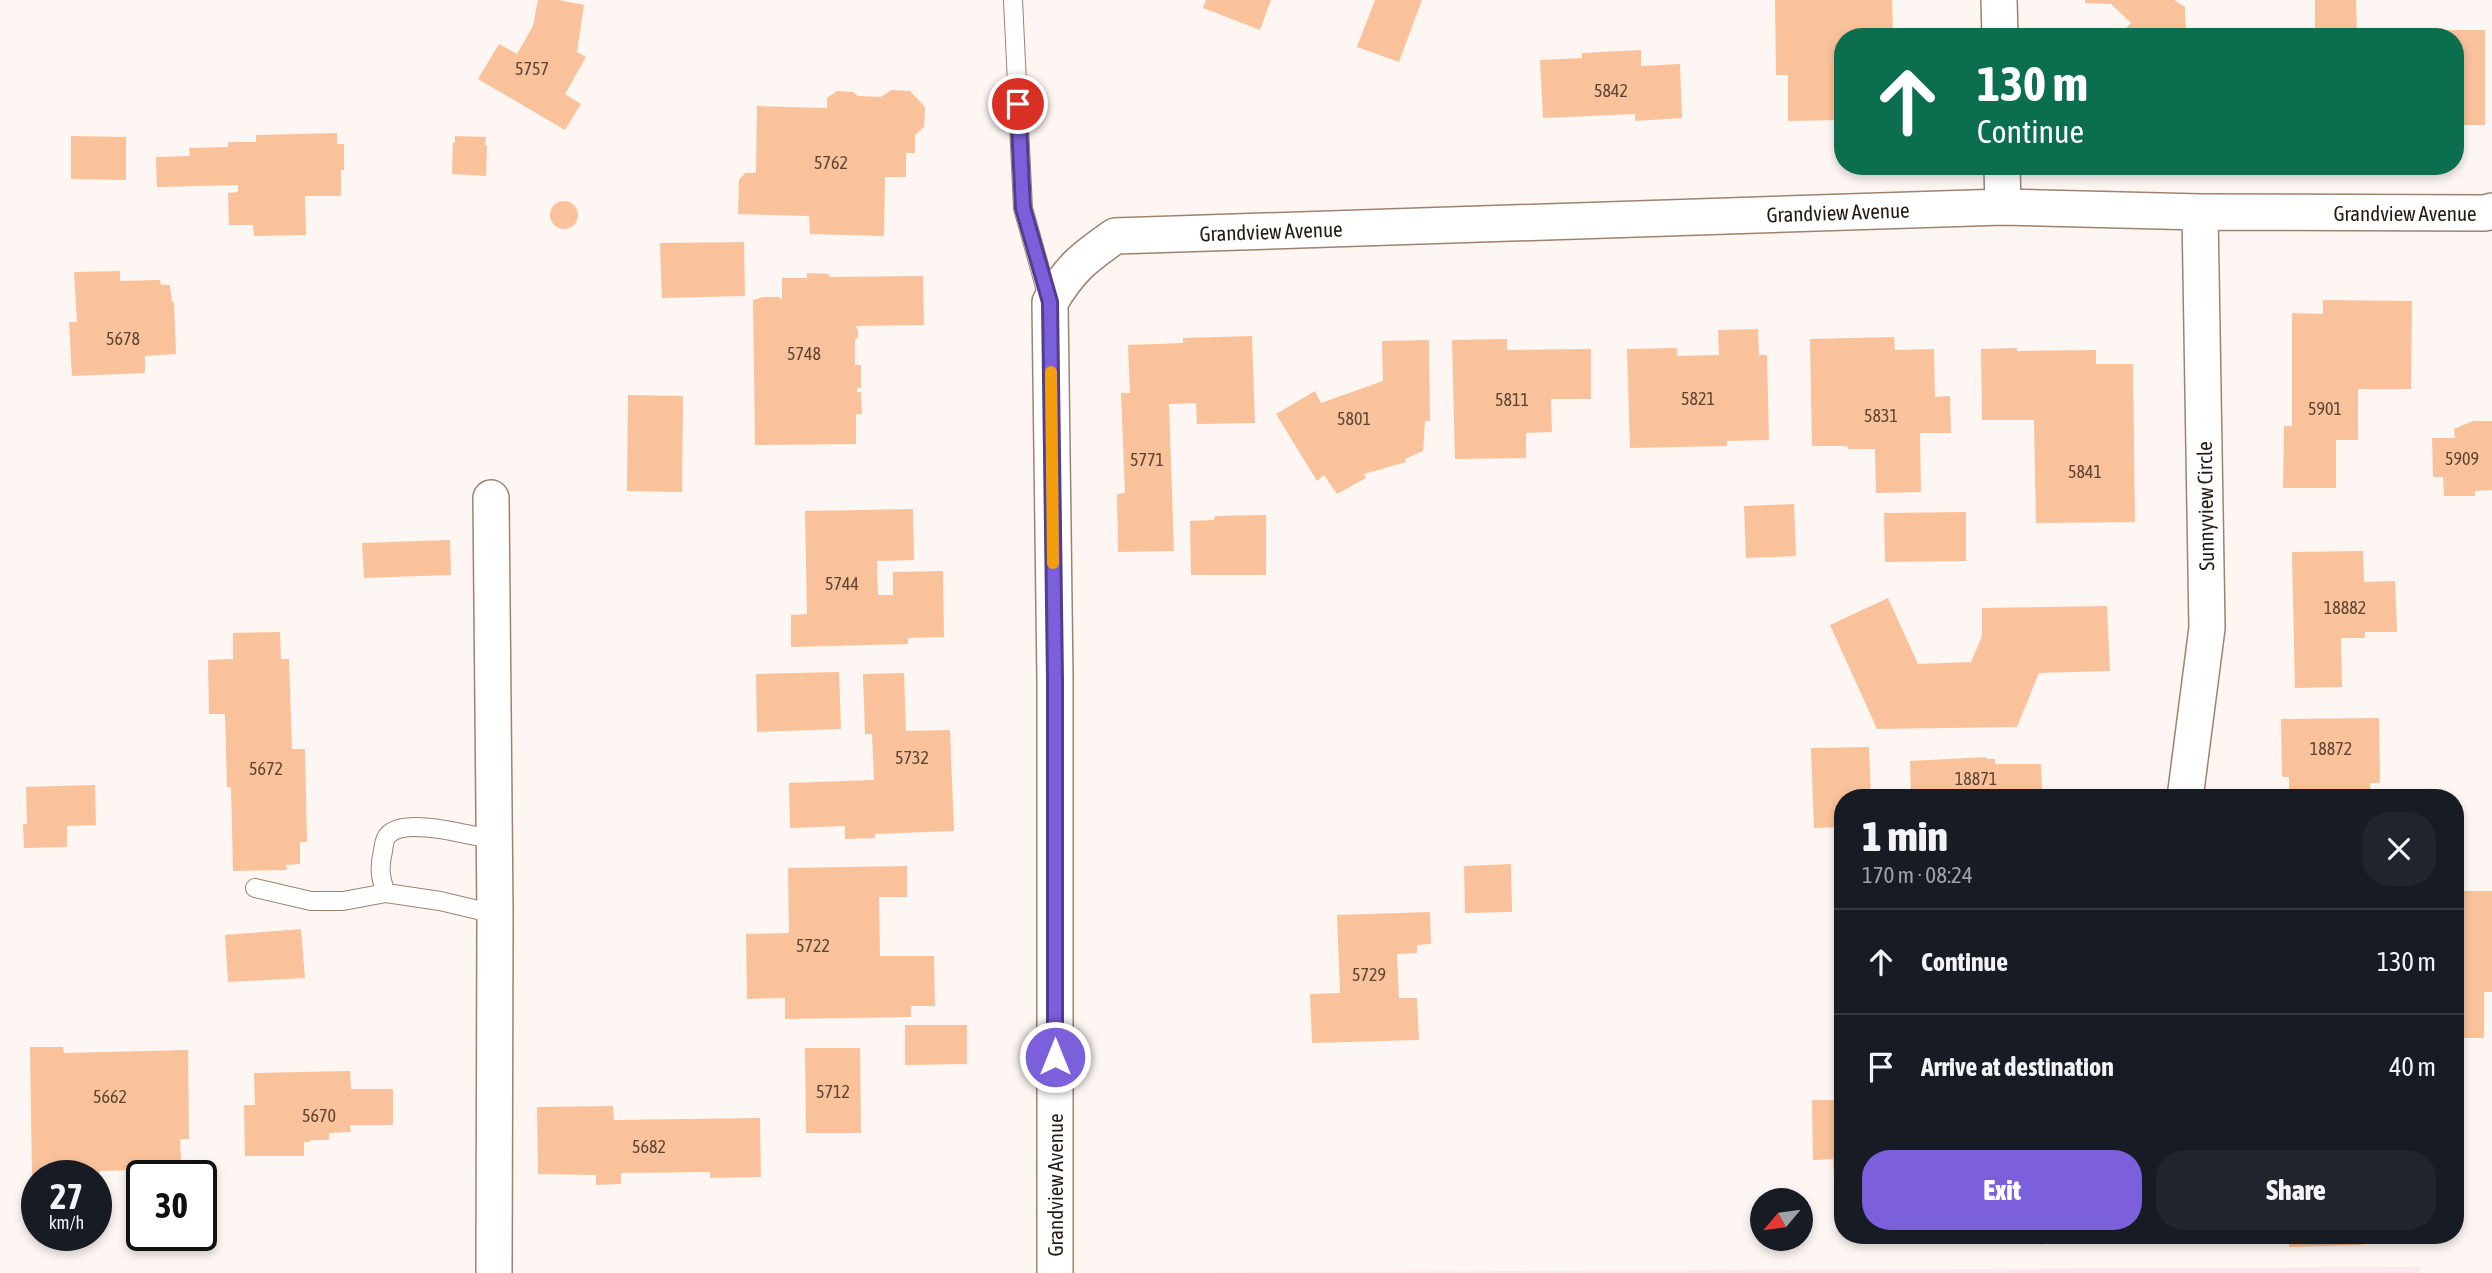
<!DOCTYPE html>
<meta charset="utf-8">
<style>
:root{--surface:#171b24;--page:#20242c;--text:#f1f3f6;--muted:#9ea1a6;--line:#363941;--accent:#7c5fda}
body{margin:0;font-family:"Asap Condensed",sans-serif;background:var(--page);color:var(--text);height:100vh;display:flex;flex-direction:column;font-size:26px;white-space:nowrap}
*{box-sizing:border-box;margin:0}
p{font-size:23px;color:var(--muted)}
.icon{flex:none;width:38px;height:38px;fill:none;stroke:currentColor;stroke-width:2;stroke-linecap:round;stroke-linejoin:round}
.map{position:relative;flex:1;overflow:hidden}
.details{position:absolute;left:1834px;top:789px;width:630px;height:455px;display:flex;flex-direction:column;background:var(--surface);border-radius:28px;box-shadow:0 4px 10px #0003}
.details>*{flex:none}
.hud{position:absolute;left:1834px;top:28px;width:630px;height:147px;border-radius:28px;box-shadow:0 4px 10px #0003;background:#0b6e4f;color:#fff;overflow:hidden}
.needle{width:46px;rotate:241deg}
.fabs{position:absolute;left:1750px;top:1188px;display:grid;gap:14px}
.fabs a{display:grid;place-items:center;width:63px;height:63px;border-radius:50%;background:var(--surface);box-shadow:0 4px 10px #0003;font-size:35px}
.speed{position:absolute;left:21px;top:1160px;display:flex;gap:14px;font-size:35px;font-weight:700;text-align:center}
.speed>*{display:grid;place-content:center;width:91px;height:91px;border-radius:50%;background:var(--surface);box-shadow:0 4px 10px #0003;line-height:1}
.speed small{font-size:18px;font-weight:400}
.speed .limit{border:4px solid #111;border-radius:10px;background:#fff;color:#111}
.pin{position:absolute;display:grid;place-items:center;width:60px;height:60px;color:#fff;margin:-30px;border:4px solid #fff;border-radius:50%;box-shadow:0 2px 7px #0007}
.me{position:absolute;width:77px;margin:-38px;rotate:0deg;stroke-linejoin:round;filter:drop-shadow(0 0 5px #0008)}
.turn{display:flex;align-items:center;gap:24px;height:147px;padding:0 28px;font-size:32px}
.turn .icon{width:91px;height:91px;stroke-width:2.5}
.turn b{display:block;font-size:49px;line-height:60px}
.round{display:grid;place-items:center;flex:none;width:74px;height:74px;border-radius:28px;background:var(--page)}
.head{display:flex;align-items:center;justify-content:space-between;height:119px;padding:0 28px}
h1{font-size:42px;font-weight:800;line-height:52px}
.primary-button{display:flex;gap:14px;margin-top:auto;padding:14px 28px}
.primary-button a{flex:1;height:80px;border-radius:28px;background:var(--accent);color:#fff;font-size:28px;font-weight:800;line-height:80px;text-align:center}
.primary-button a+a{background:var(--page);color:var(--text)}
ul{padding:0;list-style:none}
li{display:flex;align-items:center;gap:21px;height:105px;padding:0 28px;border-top:2px solid var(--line)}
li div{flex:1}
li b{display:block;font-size:26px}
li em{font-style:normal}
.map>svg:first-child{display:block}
.education{fill:#fce7ee}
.building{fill:#fac29a}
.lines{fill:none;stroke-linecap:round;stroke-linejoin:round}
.service-casing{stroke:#9f826e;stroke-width:20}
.minor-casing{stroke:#9f826e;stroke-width:38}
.service{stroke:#fff;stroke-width:18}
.minor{stroke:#fff;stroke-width:35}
.route-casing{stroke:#513e8e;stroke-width:18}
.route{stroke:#7c5fda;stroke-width:12}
.slow{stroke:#f59e0b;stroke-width:12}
.labels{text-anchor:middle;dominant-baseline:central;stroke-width:5;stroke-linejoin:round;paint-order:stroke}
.number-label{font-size:18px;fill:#5b4535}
.street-label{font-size:21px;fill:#261b13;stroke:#fff}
</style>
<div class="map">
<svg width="2492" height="1273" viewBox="0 0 2492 1273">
<rect width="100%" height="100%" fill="#fdf6f2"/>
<path class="education" d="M2422 1267 2418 1273H1111Z"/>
<path class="building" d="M538 0H558L584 5 577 52 586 57 565 94 581 104 565 130 478 79 499 44 517 54 533 26Z
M1206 0H1271L1260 30 1203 8Z
M1375 0H1422L1399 62 1357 47Z
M1775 0H1892L1893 33 1898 37H1843V120L1788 121V75H1776Z
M2085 0H2174L2185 7 2186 37H2123V31L2131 23 2111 4 2085 3Z
M2315 0H2356L2357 37H2315Z
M2447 30H2485V125H2455V37H2447Z
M1641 50V66L1680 64 1682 118 1635 121V114L1543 118 1540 60 1582 58V53Z
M891 90 910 91 925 107 924 127 915 135V153H906V177H885L884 236 810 234 809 216 738 214 739 180 745 173H756L757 106 827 108V98L837 91 853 92 858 96 881 97Z
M337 133V144H344V170H341V196H305L306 235 254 236 253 225H229L228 193 238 192V185L157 187 156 157 190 156 189 148 228 147V142H256V135Z
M71 136 126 137V180L71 179Z
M455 136 486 137 485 145 487 146 486 176 452 174 453 142 455 143Z
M550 215a14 14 0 1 1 28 0a14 14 0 1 1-28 0Z
M744 242 745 296 662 298 660 243Z
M120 271V281L160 280 161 285H170L172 302H174L176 354 145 356V373L72 376 69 322H77L74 272Z
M807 273 829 274V277L923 276 924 325 855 326 858 330V337L855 340V365H861V388H857V392H861L862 414H856V444L755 445 753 300 763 297H779L782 300V278H807Z
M2323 300 2412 301 2411 389H2358V440H2336V488H2283L2284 426H2292V313L2323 314Z
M1758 329 1759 355H1767L1769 440 1727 441V446L1630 448 1627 349 1677 348V356L1719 355 1718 330Z
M1252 336 1255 423 1197 424 1196 403 1169 404 1174 551 1118 552 1117 494 1125 493 1121 393H1130L1128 345 1183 343V338Z
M1894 337 1895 350 1934 349 1935 397 1950 396 1951 433H1920L1921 492 1876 493 1875 449H1848L1847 446H1812L1810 339Z
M1507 339V350L1591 349V399H1551L1552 432 1526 433V458L1455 459 1452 340Z
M1429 340 1430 421H1425L1423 451 1405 459 1406 462 1364 474 1366 478 1337 494 1324 475 1317 481 1276 414 1315 391 1321 403 1383 381 1382 341Z
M2017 348V351L2096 350V364H2133L2135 522 2036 523 2034 420H1982L1981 349Z
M628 395 683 396 682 492 627 491Z
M2473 421H2492V490L2475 491V496H2444L2443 477H2433L2432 438H2455L2454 429Z
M1794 504 1796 556 1746 558 1744 506Z
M913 509 914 560 877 561 878 595H893V572L943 571 944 637 908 638V644L791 647V615L807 614 805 511Z
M1966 512V561L1885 562 1884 513Z
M1266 515V575H1191L1190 521 1214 520 1215 516Z
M450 540 451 575 364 578 362 543Z
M2363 551 2364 582 2395 581 2397 632H2365V638H2341L2342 687 2295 688 2292 552Z
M1888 598 1918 664 1971 662 1982 636V608L2107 606 2110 671 2039 673 2017 727 1877 729 1830 625Z
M280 632 281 659H289L292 749H305L307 842H300V864L286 865 287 870 233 871 231 788 227 787 225 714H209L208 660 233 659V633Z
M839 672 841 729 757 732 756 674Z
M904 673 906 731 950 730 954 831 875 834V838L845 839V826L790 828 789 783 874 780 872 734H865L863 674Z
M2379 718 2380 783H2370L2371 798H2289V777H2282L2281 719Z
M1869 747 1871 798H1843V827L1814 828 1811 748Z
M1987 757 1986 759H1995V764H2041L2042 791 2046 798H1911L1910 761Z
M95 785 96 825 67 826V847L24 848 23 824H27L26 787Z
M1511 864 1512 912 1465 913 1464 866Z
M907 866V897H879L880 956H934L935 1006H911V1017L785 1019V998L747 999 746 934 789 933 788 868Z
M2455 891H2492V992H2484V1038H2455V965H2461V949L2455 943Z
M1430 912 1431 944 1417 945V953L1397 954 1399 998H1417L1419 1040 1312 1043 1310 994 1340 993 1337 915Z
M301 929 305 978 228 982 225 935Z
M905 1025H967V1064L905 1065Z
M30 1047H63L64 1053 188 1050 189 1139H180L182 1176H142V1187H129V1170L100 1171 96 1179V1176L32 1175Z
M805 1048H860L861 1133H806Z
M350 1071 351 1089H393V1125H350L351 1132 329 1133V1140H310V1142H304V1156H245L244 1105H255L254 1073Z
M1812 1100H1843V1178H1834L1833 1159 1813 1160Z
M613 1106 614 1120 760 1118 761 1177 710 1178V1172L621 1173V1184L596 1185V1175L538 1174 537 1107Z
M2025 1236H2047L2041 1245Z
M2289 1236H2361V1245L2289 1247Z"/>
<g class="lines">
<g class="service-casing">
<path id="service" d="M1013 0 1023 208 1049 301
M255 888 311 901H343L386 893 440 901 495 914
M386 893C380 878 379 867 383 851 384 845 384 839 388 835 405 816 471 836 495 840"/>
</g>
<g class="minor-casing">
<path id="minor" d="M1999 0 2000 37
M2002 166 2003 207
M491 498 495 914 494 1273
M2185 798 2207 628 2200 212
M1055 1273V680L1050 302C1071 268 1082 259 1115 236L2003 207 2200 212 2485 213 2492 211"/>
</g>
<use href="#service" class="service"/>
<use href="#minor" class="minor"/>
</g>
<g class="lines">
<g class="route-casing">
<path id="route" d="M1018 104 1023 208 1050 302 1055 680V1057"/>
</g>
<use href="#route" class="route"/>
<path class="slow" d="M1051 372 1053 563"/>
</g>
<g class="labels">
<g class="number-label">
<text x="532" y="68">5757</text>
<text x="1611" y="90">5842</text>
<text x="831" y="162">5762</text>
<text x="123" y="338">5678</text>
<text x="804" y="353">5748</text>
<text x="1698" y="398">5821</text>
<text x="1512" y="399">5811</text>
<text x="2325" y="408">5901</text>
<text x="1881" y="415">5831</text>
<text x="1354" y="418">5801</text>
<text x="2462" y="458">5909</text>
<text x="1147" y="459">5771</text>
<text x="2085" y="471">5841</text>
<text x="842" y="583">5744</text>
<text x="2345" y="607">18882</text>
<text x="2331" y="748">18872</text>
<text x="912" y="757">5732</text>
<text x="266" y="768">5672</text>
<text x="1976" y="778">18871</text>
<text x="813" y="945">5722</text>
<text x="1369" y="974">5729</text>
<text x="833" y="1091">5712</text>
<text x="110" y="1096">5662</text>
<text x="319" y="1115">5670</text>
<text x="649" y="1146">5682</text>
</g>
<g class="street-label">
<text transform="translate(1838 212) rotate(-2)">Grandview Avenue</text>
<text x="2405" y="213">Grandview Avenue</text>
<text transform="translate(1271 231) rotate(-2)">Grandview Avenue</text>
<text transform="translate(2205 506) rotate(-91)">Sunnyview Circle</text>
<text transform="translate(1055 1185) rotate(-90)">Grandview Avenue</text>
</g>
</g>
</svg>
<div class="fabs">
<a><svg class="needle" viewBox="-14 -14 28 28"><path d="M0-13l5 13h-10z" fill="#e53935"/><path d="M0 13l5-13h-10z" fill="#9ea1a6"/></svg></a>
</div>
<div class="speed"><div>27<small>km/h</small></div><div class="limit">30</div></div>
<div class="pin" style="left:1018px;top:104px;background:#d93025"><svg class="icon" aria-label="arrive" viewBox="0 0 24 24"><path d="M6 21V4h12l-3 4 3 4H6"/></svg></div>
<svg class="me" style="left:1055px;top:1057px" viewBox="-20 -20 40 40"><circle r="17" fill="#7c5fda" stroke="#fff" stroke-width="3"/><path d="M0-11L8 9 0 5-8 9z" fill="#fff"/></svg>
<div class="hud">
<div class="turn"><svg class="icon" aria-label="ahead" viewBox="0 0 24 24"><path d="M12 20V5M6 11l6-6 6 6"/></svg><div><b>130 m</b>Continue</div></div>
</div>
<section class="details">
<div class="head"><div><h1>1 min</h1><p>170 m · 08:24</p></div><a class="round"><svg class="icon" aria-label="close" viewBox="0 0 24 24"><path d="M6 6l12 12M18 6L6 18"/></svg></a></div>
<ul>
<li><svg class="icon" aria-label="ahead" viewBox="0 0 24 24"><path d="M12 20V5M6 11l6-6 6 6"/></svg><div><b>Continue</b></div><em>130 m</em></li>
<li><svg class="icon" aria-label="arrive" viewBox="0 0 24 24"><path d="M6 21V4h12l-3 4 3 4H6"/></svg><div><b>Arrive at destination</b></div><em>40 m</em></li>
</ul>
<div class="primary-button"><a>Exit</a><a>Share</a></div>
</section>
</div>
